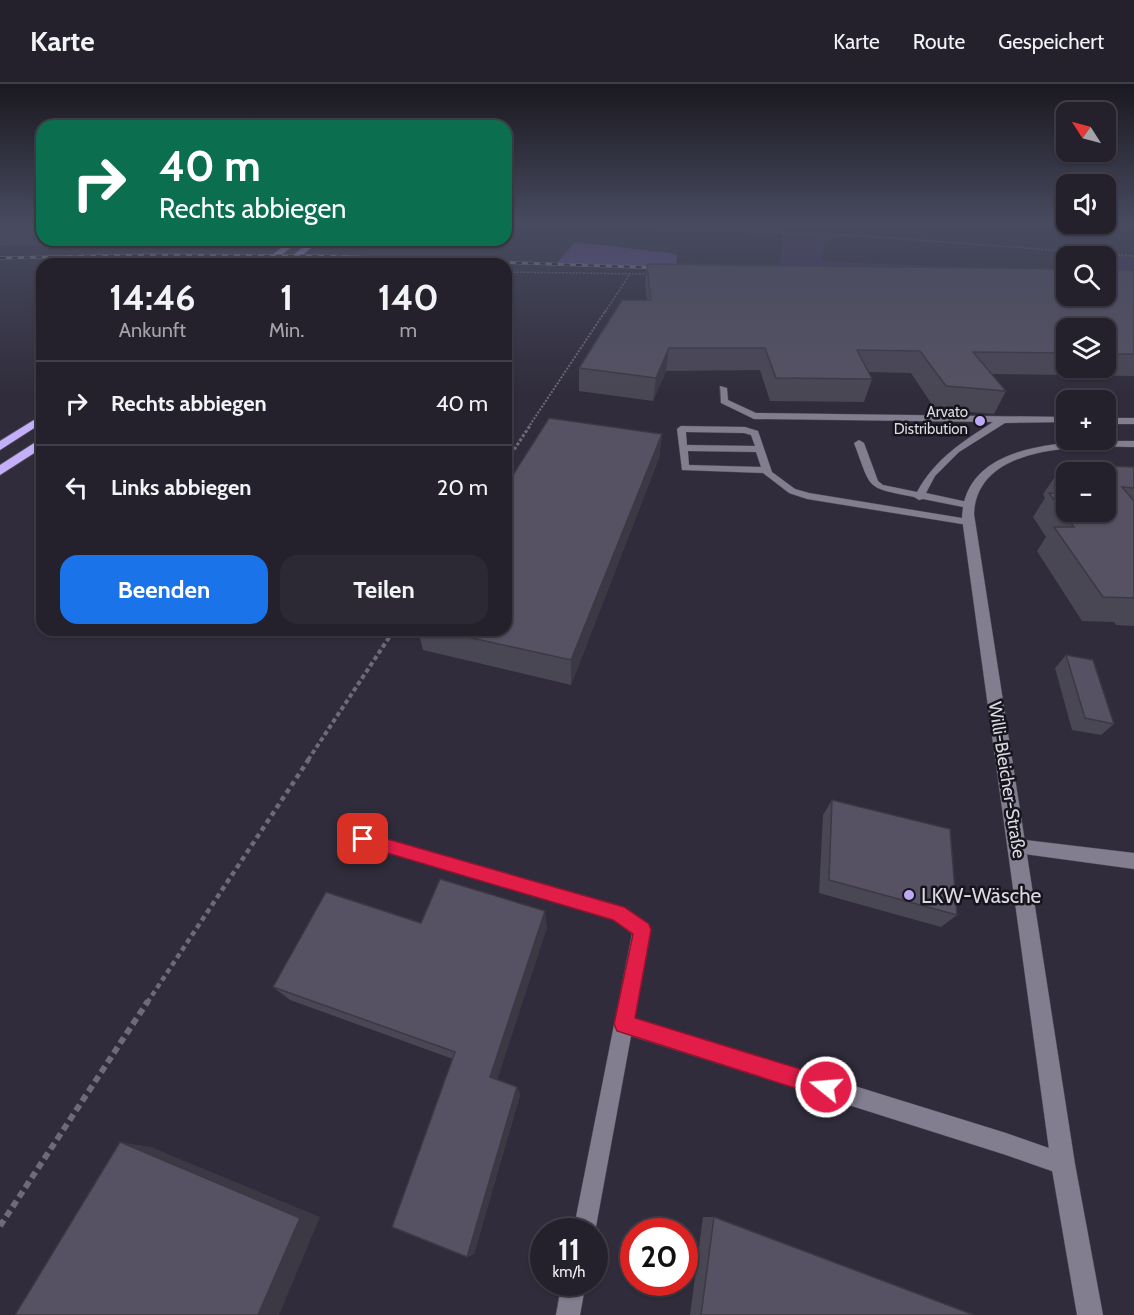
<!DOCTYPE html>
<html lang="de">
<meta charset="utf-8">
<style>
:root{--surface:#24212c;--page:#2c2934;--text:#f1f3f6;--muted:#a3a3a9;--line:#413e48;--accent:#1a73e8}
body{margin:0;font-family:Cabin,sans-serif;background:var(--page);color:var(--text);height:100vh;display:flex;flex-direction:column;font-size:22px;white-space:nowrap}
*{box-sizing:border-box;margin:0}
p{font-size:20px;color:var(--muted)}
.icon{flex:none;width:33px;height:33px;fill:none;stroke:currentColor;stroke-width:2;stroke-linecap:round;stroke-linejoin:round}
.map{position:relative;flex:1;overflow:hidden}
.sheet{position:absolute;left:36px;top:174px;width:476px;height:378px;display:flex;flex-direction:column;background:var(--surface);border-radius:18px;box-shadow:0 2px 4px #0004,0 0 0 2px var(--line)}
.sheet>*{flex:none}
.top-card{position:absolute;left:36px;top:36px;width:476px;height:126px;border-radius:18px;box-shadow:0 2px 4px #0004,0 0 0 2px var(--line);background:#0b6e4f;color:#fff;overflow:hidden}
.needle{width:39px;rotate:306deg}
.fabs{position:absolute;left:1056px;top:18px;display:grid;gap:12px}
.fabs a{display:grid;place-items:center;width:60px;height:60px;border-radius:12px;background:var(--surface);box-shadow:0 2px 4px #0004,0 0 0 2px var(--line);font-size:30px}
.speed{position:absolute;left:530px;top:1134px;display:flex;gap:12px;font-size:30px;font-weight:700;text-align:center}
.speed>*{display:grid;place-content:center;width:78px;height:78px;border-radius:50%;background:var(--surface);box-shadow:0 2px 4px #0004,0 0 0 2px var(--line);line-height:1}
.speed small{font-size:15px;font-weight:400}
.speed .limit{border:9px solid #d22;background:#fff;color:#111}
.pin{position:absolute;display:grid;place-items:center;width:51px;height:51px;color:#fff;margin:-26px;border-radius:12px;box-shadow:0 3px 9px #0006}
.me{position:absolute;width:66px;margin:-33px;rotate:287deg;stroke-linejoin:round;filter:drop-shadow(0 0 4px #0008)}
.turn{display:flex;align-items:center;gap:21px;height:126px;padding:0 24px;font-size:27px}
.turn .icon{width:78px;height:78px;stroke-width:2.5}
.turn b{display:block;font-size:42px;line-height:51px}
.eta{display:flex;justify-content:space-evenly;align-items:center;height:102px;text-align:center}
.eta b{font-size:36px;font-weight:700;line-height:42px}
.button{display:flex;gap:12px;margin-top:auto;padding:12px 24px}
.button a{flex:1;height:69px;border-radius:18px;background:var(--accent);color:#fff;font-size:24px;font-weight:700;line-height:69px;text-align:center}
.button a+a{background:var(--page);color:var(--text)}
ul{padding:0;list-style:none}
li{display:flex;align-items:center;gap:18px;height:84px;padding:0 24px;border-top:2px solid var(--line)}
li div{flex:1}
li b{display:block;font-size:22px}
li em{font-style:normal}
header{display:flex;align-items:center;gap:36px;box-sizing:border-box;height:84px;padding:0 30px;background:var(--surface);border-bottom:2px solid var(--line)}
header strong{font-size:28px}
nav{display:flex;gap:33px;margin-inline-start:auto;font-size:21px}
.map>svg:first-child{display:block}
.green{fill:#443563}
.forest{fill:#6a509e}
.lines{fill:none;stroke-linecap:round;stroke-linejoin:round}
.service-casing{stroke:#4b4754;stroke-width:1}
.minor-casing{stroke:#4b4754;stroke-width:1}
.motorway-casing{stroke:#4b4754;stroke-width:2}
.path-far5{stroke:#6e6b78;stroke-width:1.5;stroke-dasharray:2 1.5;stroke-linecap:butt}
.path-far4{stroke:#6e6b78;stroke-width:2;stroke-dasharray:2 1.5;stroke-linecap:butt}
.path-far3{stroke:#6e6b78;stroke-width:3;stroke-dasharray:3 2;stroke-linecap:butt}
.path-far2{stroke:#6e6b78;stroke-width:4;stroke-dasharray:4.5 3;stroke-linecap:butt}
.path-far1{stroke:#6e6b78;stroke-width:4.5;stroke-dasharray:5 4;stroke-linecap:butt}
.path{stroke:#6e6b78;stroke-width:6;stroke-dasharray:7 4.5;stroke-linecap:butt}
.service{fill:#827d8f;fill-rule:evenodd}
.minor{fill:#827d8f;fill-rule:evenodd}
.motorway{fill:#c4affa;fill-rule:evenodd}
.rail-casing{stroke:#95939f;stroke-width:3}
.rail{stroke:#17151c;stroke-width:2;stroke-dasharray:6;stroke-linecap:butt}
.wall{fill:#4a4755;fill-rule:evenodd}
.shaded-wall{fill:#3c3945}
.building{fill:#565263;stroke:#3c3945;stroke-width:1.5}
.route{fill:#e11d48;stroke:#92132f;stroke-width:1.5}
.poi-dot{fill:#bea9f4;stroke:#17151c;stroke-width:2}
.labels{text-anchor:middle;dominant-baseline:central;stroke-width:5;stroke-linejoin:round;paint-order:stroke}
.far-poi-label{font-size:15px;fill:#dbd9e3;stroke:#17151c;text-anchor:end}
.street-label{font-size:18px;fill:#dbd9e3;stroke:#17151c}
.near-poi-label{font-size:21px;fill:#dbd9e3;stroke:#17151c;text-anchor:start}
</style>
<header>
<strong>Karte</strong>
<nav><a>Karte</a><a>Route</a><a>Gespeichert</a></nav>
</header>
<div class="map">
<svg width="1134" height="1231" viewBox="0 0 1134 1231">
<rect width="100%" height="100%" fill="#302c3b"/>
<path class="green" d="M783 148 853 152 833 154 825 159 821 176 832 178 1066 187 676 183V179L779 182Z
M1116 171 1134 172V188L1106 187V181Z"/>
<path class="forest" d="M575 158 677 170 676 183 555 181Z"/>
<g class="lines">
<g class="service-casing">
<path id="service" d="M720 302 727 304 728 316 756 329 1066 333V338L1005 339 959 368 935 392 926 409 972 419V423L968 424 923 415 919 416 914 413C864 403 872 406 854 359L859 356 864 359 878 397 883 401 917 408C935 375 962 358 993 338L754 335 721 319Z
M1106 334H1134V340H1106Z
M681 342 745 343 758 347 772 388 795 405 809 409 968 435 973 438 968 441 807 415 789 409 763 389 682 386 677 345ZM686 348 744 349 751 351 755 362 687 361ZM688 367 756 368 761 383 689 381Z
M363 748 624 823 648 840 651 846 635 934 1006 1049 1063 1069 1071 1072 1074 1080 1071 1088 1063 1091 1006 1071 631 952 595 1148 594 1151V1148H573L632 850 614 836 357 760 355 755 357 750Z
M1017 755 1134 769V785L1017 769 1011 767 1009 762 1011 757Z
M562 1198H586L580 1231H556Z"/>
</g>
<g class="minor-casing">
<path id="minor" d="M1093 357H1134V363C1083 362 977 359 974 430L1075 1080 1103 1231H1077L1051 1080 962 434C964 367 1041 360 1093 357Z"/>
</g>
<g class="motorway-casing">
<path id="motorway" d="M292 156H301L269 180H260Z
M312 156H321L291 180H282Z
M42 331V339L0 366V357Z
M42 354V364L0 391V381Z"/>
</g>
<path class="path-far5" d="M510 139 849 151 1134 172
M781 147 786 139
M506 188 649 190
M605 228 630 190"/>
<path class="path-far4" d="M530 341 606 226"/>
<path class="path-far3" d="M506 378 531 340"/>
<path class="path-far2" d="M308 676 394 546"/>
<path class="path-far1" d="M147 919 309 675"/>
<path class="path" d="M0 1142 148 917"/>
<use href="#service" class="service"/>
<use href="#minor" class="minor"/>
<use href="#motorway" class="motorway"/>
<g class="rail-casing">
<path id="rail" d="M0 174 146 171 327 172 663 184"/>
</g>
<use href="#rail" class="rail"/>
</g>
<path class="wall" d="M0 139H42V156H87L76 162 0 161Z
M647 180 1134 186V292L992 290 1006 307 994 330 935 325 911 289 869 288 872 295 864 318 770 317 760 286 666 287 653 317 579 307V284L647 216 645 200ZM1066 244H1106V284H1066Z
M662 350 659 374 571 601 423 566 418 546H506Z
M1066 381 1134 383V542L1116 541 1114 538 1082 537 1037 467 1046 453 1033 433 1045 414 1043 410 1059 387H1062ZM1066 388 1106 428H1066Z
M1066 571 1114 640 1101 651 1072 646 1055 584Z
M832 716 957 831 941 843 819 809 823 731Z
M421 839 547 843 497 996 517 1003 520 1011 474 1170 467 1173 453 975 290 916 273 903Z
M703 1133H714L974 1231H690Z"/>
<path class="shaded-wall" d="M73 156H87L76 162Z
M669 264 666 287 653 317 656 294Z
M662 350 659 374 571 601V576Z
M545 827 547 843 495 1002 490 993Z
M517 1003 520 1011 474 1170 467 1173Z
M120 1058 151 1063 320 1133 279 1231H258Z"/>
<path class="building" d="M0 139H42V144L0 143Z
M647 180 1066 185V212H1106V186H1134V270H1106V244H1066V269L973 268 1006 307 946 302 920 267 857 266 872 295 776 294 765 264H669L656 294 579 284 622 216H651Z
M549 334 662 350 571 576 436 546H506V402Z
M1066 381 1134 383V404L1122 403 1134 417V514L1103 513 1054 443H1074L1049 409 1066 410V428H1106V388H1066V397L1059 387H1071Z
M1066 571 1093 576 1114 640 1085 634Z
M832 716 950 745 957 831 829 796Z
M440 795 545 827 490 993 517 1003 467 1173 392 1143 455 968 273 903 326 808 421 839Z
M120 1058 300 1134 258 1231H15Z
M714 1133 974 1231H701Z"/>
<linearGradient id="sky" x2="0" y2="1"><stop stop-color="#1a1820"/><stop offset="0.45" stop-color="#484b60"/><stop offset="1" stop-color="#484b60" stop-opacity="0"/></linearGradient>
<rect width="1134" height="311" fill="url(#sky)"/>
<path class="route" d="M363 748 624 823 649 840 651 846 635 934 826 993 833 996 836 1003 833 1011 826 1014 617 947 614 940 633 850 613 836 357 760 355 755 357 750Z"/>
<g class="poi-dot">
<circle cx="980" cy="337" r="6"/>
<circle cx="909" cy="811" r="6"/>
</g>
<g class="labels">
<g class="far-poi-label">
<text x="968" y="328">Arvato<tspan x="968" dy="17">Distribution</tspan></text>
</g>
<g class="street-label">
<text transform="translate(1007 696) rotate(81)">Willi-Bleicher-Straße</text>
</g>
<g class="near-poi-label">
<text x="921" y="811">LKW-Wäsche</text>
</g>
</g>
</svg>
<div class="fabs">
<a><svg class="needle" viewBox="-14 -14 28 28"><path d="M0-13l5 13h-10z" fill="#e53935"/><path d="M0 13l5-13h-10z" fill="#a3a3a9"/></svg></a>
<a><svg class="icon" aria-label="sound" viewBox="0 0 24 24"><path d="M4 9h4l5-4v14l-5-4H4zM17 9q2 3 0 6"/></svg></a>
<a><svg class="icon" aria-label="search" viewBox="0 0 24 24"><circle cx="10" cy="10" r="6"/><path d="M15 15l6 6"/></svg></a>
<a><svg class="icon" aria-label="layers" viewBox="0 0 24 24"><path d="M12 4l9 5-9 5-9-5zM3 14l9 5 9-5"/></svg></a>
<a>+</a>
<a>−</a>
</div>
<div class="speed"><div>11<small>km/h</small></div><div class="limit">20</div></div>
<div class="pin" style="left:363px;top:755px;background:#d93025"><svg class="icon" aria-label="arrive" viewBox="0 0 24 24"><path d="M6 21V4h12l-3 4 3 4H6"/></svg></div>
<svg class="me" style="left:826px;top:1003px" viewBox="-20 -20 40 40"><circle r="17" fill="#e11d48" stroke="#fff" stroke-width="3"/><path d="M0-11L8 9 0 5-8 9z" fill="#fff"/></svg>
<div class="top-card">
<div class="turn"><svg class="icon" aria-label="right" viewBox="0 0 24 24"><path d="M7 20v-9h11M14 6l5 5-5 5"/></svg><div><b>40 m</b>Rechts abbiegen</div></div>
</div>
<section class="sheet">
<div class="eta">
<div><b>14:46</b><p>Ankunft</p></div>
<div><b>1</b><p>Min.</p></div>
<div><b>140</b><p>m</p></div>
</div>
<ul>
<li><svg class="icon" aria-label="right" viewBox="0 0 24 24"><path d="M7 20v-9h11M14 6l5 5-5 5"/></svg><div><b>Rechts abbiegen</b></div><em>40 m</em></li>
<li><svg class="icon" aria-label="left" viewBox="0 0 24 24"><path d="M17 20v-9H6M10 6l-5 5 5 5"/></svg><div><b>Links abbiegen</b></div><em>20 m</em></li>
</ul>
<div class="button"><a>Beenden</a><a>Teilen</a></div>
</section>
</div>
